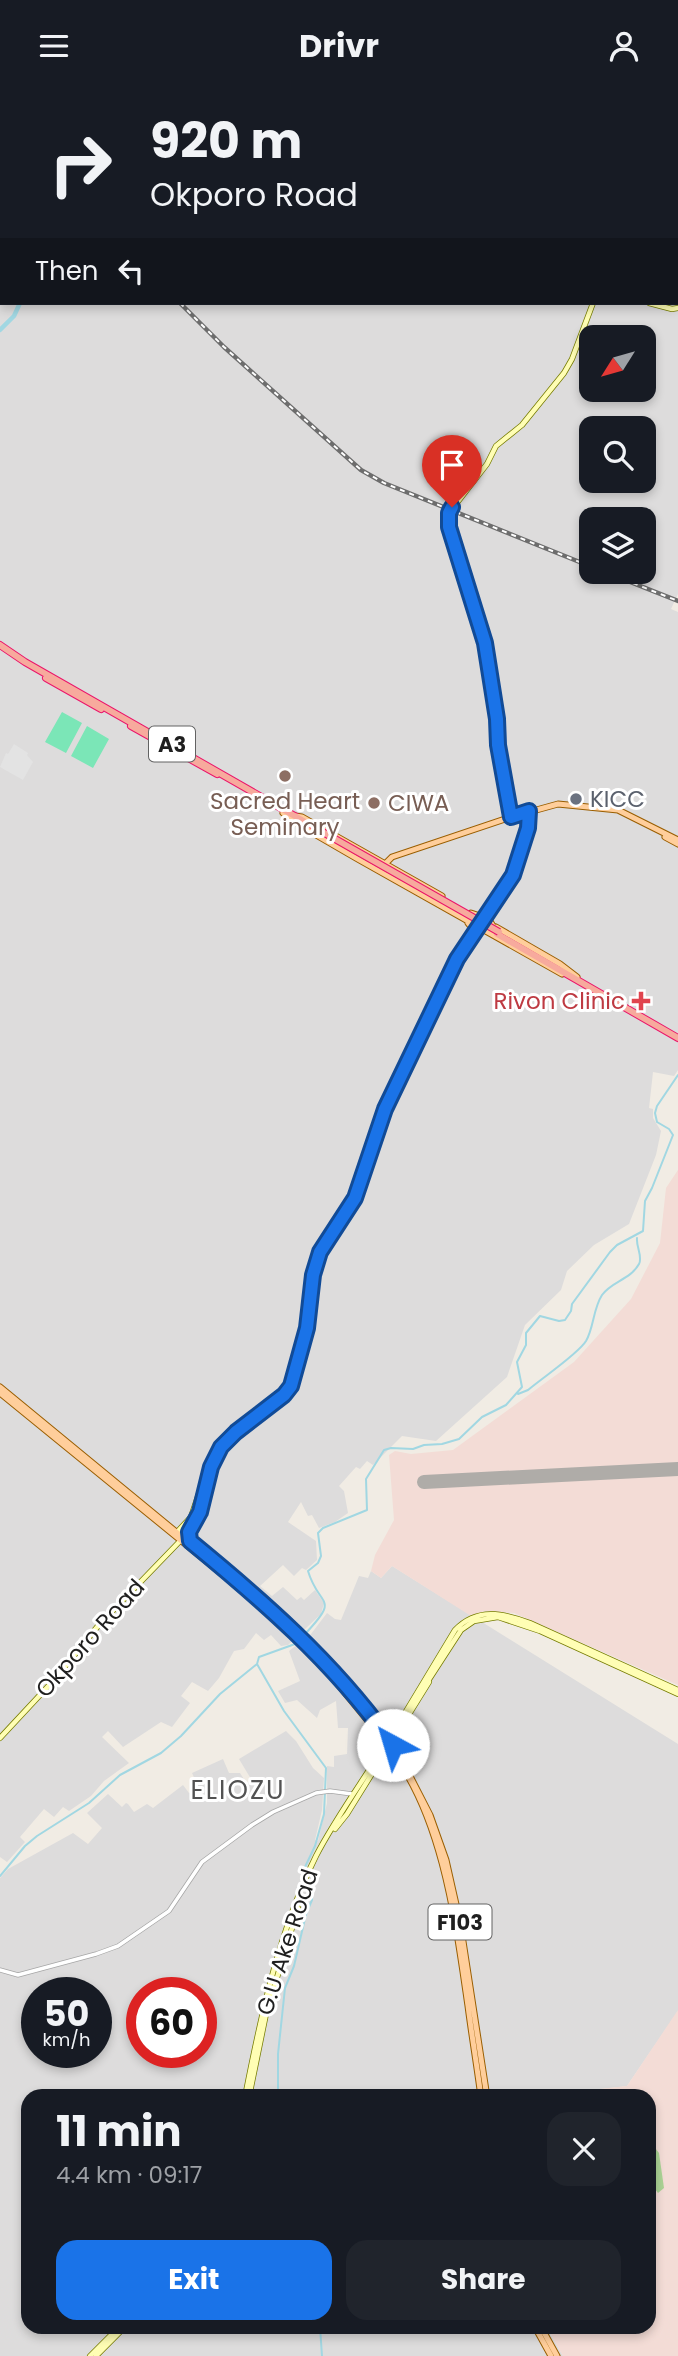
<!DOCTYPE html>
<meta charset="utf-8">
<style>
:root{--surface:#171b24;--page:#20242c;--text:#f1f3f6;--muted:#9ea1a6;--accent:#1a73e8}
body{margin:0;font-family:Poppins,sans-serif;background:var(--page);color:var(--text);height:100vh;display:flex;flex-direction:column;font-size:26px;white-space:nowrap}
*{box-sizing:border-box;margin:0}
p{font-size:23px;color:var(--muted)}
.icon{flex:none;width:38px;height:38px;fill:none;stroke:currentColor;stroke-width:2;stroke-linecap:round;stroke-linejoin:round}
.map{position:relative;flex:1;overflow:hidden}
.side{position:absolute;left:21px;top:1998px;width:635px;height:245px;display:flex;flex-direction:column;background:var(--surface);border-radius:21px;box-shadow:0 4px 10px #0003}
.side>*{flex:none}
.guide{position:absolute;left:0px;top:0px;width:679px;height:214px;box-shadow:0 4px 10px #0003;background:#171b24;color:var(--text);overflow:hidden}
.needle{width:46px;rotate:233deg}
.tools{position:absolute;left:579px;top:234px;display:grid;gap:14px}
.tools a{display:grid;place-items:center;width:77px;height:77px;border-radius:14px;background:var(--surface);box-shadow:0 4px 10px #0003;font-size:35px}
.speed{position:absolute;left:21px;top:1886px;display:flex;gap:14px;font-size:35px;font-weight:700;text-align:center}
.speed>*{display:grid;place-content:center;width:91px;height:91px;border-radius:50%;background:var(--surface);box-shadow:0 4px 10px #0003;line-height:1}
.speed small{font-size:18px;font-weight:400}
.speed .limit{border:10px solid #d22;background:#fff;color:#111}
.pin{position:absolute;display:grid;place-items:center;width:60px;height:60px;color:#fff;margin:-72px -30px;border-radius:50% 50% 50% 0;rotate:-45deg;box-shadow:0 0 7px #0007}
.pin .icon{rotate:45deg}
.me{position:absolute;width:77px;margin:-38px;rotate:321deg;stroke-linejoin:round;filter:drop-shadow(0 0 5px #0008)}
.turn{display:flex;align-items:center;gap:24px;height:147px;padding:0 35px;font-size:32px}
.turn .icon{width:91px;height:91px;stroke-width:2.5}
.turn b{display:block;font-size:49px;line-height:60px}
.then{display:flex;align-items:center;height:66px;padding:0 35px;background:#0003;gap:14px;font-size:26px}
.round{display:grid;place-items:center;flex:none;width:74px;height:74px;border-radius:21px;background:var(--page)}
.summary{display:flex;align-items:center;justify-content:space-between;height:119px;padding:0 35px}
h1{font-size:42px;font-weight:700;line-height:52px}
.cta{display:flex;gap:14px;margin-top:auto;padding:14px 35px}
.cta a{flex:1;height:80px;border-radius:21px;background:var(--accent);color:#fff;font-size:28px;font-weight:700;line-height:80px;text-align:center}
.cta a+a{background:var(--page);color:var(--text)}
header{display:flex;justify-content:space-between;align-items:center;height:91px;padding:0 35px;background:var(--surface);font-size:32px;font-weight:700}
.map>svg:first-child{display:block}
.residential{fill:#dddcdc;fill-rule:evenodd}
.military{fill:#f3dcd6}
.forest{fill:#abd395}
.pitch{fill:#7be6b7}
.parking{fill:#e3e3e3}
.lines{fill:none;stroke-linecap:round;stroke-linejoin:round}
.stream{stroke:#a1d7e2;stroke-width:2}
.river{stroke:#a1d7e2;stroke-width:4.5}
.runway{stroke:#afaca8;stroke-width:14}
.tertiary-casing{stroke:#a6a6a6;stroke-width:5}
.secondary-casing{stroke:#767c00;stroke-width:6}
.primary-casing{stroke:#9a5e00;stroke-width:7}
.trunk-casing{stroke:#eb156b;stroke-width:8}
.tertiary{stroke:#fff;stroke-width:3.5}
.secondary{stroke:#fffeb4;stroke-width:4.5}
.primary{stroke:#ffce9b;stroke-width:5}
.trunk{stroke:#f7aa9d;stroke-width:6}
.rail-casing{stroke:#6d6d6d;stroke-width:4.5}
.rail{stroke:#fff;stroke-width:2;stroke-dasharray:5;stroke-linecap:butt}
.secondary-bridge-casing{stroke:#767c00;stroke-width:6;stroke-linecap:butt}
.trunk-bridge-casing{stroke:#eb156b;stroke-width:8;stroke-linecap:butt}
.secondary-bridge{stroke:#fffeb4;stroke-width:4.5}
.trunk-bridge{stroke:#f7aa9d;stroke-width:6}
.route-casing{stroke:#114b97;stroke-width:18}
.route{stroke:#1a73e8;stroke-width:12}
.education-dot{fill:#8d6e63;stroke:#fff;stroke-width:2.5}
.worship-dot{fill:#6b7280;stroke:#fff;stroke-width:2.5}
.health-dot{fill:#e0444e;stroke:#fff;stroke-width:2.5}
.labels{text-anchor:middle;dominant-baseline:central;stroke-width:6;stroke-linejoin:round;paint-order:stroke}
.shield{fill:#fff;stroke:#626262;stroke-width:2}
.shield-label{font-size:21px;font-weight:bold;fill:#1f1f1f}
.worship-label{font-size:23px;fill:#5b616d;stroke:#fff;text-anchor:start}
.education-label{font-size:23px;fill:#785e54;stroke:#fff}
.health-label{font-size:23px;fill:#be3a42;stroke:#fff;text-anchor:end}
.street-label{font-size:23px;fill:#1f1f1f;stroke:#fff}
.quarter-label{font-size:26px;letter-spacing:2px;fill:#525252;stroke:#fff}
</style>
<header><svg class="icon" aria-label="menu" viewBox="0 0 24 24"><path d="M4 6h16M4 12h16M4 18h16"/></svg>Drivr<svg class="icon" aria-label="person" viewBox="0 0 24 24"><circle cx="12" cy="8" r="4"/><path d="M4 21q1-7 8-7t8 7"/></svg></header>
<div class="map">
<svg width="678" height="2265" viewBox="0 0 678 2265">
<rect width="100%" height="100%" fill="#f1ece4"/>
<path class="residential" d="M0 0H218L2 2V212H677V2H258L678 0V503L671 518 678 521V979L674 985 653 981 649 1017 653 1018V1027L661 1040 656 1064 629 1133 594 1154 567 1180 561 1199 525 1234 507 1286 436 1350 402 1345 373 1374 367 1370 360 1378 356 1376 339 1395 344 1400 348 1422 335 1431 319 1437 312 1424 308 1425 301 1411 288 1431 316 1450 317 1469 306 1479 302 1477 294 1485 283 1474 260 1495 272 1505 283 1496 297 1509 301 1506 304 1509 315 1499 324 1512 321 1523 288 1554 281 1555 271 1544 264 1549 256 1542 244 1558 234 1560 219 1587 208 1600 192 1591 181 1605 190 1612 172 1636 161 1631 123 1656 108 1640 102 1646 129 1672 104 1690 91 1705 69 1720 63 1716 54 1726 44 1718 20 1746 25 1751 7 1771 0 1766ZM592 247H644V299H592ZM592 338H644V390H592ZM592 429H644V481H592Z
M392 1475 678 1653V1920L627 1995 582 2000 573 2006H28V2236L547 2237 563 2265H0V1787L8 1778 73 1742 88 1753 102 1737 87 1722 108 1703 122 1716 126 1712 128 1713 134 1721 147 1713 153 1717 183 1694 189 1702 199 1697 192 1682 223 1668 229 1682H240L247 1693 251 1688 239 1668 286 1640 296 1650 313 1677 324 1687 322 1719 315 1749 318 1750 327 1712V1675L334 1676V1665L347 1663 348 1637H338L336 1610 320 1619 317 1627 297 1609 285 1612 278 1600 300 1590 289 1560 311 1543 327 1522 335 1528 341 1529 359 1485 368 1487 371 1480 381 1487ZM37 1902H96V1962H37ZM142 1902H201V1962H142Z"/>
<path class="military" d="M678 1079V1594L514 1522 485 1520 471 1525 392 1475 381 1487 371 1480 375 1464 394 1429 389 1364 395 1360 411 1363 453 1359 574 1271 631 1208 660 1152 666 1097Z
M678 1919V2265H563L547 2237 649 2236V2006L573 2005 582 2000 627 1995Z"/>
<path class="forest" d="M649 2049 659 2062 664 2097 658 2102 649 2090Z"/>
<path class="pitch" d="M62 621 82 632 66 662 45 651Z
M87 635 109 648 93 677 71 665Z"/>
<path class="parking" d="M14 653 28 662 27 664 33 671 23 689 0 676 6 662 8 663Z"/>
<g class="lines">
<path class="stream" d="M518 1303 528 1299C542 1287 578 1263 586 1250 594 1236 593 1218 602 1204 612 1190 630 1189 639 1173 643 1166 636 1156 637 1147
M305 1543C341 1505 319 1517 308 1480L318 1472 321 1465 318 1442 323 1437 367 1419 366 1388 384 1359 391 1357 413 1358 424 1354 442 1353 459 1348 482 1326 506 1314 522 1296 517 1271 526 1254V1242L540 1225 559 1230 565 1229 571 1220 572 1213 610 1161 617 1154 643 1140 645 1110 652 1097 673 1044 669 1038 657 1031 655 1022 657 1015 678 984
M295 1553 259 1566 257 1573 284 1620 326 1677 324 1723 315 1755 305 1776 307 1780
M0 1785 25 1755 37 1745 89 1712 120 1684 161 1662 181 1645 220 1603 257 1573
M278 2006V1963L285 1897 294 1875 306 1823 312 1809 313 1787
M320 2236 322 2265"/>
<path class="river" d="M0 239 14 225 20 212"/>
<path class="runway" d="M424 1391 678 1378"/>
<g class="tertiary-casing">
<path id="tertiary" d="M0 1879 18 1884 96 1863 118 1855 169 1820 202 1771 252 1734 273 1721 316 1702 330 1700 352 1703"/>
</g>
<g class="secondary-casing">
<path id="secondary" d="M649 212 672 218 678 217
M512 729C500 671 497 612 485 554 477 514 460 475 449 436V422L487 373 496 355 522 334 564 282 572 268 593 212
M503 795 514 773 527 724
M178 1440 191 1426 209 1373
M190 1450 189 1441 200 1421 211 1376 221 1356 235 1341 284 1304 291 1295 308 1229 313 1184 320 1161 355 1106 385 1016 453 877 467 851 513 784 527 742 529 720
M426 1593 461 1539 474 1530 498 1526 540 1540 678 1603
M396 1637 455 1539C477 1516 503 1522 530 1532L678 1599
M388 1646 396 1633
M0 1647 54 1589 98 1535 181 1449
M393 1649 429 1591
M372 1671 382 1653
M335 1738 347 1723 388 1657
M245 2006C261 1924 279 1840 316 1765 333 1732 355 1701 375 1670
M249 2006 266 1923 298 1817
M90 2265 119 2236
M96 2265 125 2236"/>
</g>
<g class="primary-casing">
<path id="primary" d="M283 722 299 734 356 767 562 883
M295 725 302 726 442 805
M665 746 678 753
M385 773 392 766 511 726 558 713 618 719 678 749
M489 820 488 827 493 835
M471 822 480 825 487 819
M468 832 472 837 470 843
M496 836 560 873 577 886
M0 1296 282 1528 339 1588 387 1646
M0 1302 265 1518 327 1580 377 1641 382 1649
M393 1652 430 1724 446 1769 460 1831 487 2006
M389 1657C443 1724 456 1833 468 1915 472 1946 477 1975 481 2006
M535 2236 551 2265
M541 2236 557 2265"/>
</g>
<g class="trunk-casing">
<path id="trunk" d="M0 554 25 571 314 736
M46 587 101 618
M131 635 217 683
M497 843 678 947"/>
</g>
<use href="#tertiary" class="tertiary"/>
<use href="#secondary" class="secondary"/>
<use href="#primary" class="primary"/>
<use href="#trunk" class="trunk"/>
<g class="rail-casing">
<path id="rail" d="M0 46 2 48
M180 212 224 256 361 379 384 392 592 476
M605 481 678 510"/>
</g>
<use href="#rail" class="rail"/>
<g class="secondary-bridge-casing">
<path id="secondary-bridge" d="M375 1670 396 1637"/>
</g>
<g class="trunk-bridge-casing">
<path id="trunk-bridge" d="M314 736 499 841"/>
</g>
<use href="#secondary-bridge" class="secondary-bridge"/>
<use href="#trunk-bridge" class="trunk-bridge"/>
</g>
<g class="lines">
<g class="route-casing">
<path id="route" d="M393 1654 392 1648 387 1646C332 1570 262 1509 190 1450L189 1441 200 1421 211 1376 221 1356 236 1341 284 1304 291 1295 307 1237 313 1184 320 1161 355 1107 385 1018 457 868 513 784 528 737 529 720 511 726 498 654 497 628 485 552 449 436V422L452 416"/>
</g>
<use href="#route" class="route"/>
</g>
<g class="education-dot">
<circle cx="285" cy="685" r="7"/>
<circle cx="374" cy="712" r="7"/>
</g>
<circle class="worship-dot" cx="576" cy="708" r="7"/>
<path class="health-dot" d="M637.5 899.5h7v7h7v7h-7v7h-7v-7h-7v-7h7z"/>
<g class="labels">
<g class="shield">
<rect x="149" y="635.5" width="46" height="35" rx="5"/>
<rect x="428.5" y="1813.5" width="63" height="35" rx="5"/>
</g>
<g class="shield-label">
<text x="172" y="653">A3</text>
<text x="460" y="1831">F103</text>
</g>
<g class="worship-label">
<text x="590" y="708">KICC</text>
</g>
<g class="education-label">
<text x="285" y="710">Sacred Heart<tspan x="285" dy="26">Seminary</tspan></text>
<text x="388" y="712" text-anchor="start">CIWA</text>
</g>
<g class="health-label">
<text x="625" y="910">Rivon Clinic</text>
</g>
<g class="street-label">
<text transform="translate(90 1547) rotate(-48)">Okporo Road</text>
<text transform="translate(287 1851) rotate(-72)">G.U Ake Road</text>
</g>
<g class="quarter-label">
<text x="238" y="1699">ELIOZU</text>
</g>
</g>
</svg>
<div class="tools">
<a><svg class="needle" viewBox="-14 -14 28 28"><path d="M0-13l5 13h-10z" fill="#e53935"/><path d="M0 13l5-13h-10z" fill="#9ea1a6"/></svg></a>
<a><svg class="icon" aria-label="search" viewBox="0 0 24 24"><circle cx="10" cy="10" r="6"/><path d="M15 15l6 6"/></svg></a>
<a><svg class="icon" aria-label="layers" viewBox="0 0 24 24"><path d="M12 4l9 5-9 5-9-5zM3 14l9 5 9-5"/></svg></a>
</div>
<div class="speed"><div>50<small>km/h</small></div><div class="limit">60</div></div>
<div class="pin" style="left:452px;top:416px;background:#d93025"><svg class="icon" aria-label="arrive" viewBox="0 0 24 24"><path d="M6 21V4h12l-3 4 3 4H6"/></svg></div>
<svg class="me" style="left:393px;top:1654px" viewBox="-20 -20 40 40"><circle r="19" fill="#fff"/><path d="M0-13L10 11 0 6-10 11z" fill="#1a73e8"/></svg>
<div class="guide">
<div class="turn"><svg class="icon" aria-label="right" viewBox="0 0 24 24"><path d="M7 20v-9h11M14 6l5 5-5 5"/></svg><div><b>920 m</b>Okporo Road</div></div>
<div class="then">Then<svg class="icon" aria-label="left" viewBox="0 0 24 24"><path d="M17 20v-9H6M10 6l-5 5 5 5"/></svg></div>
</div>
<section class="side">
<div class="summary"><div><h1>11 min</h1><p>4.4 km · 09:17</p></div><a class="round"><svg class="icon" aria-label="close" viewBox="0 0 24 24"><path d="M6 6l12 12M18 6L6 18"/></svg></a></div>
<div class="cta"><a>Exit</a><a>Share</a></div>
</section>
</div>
